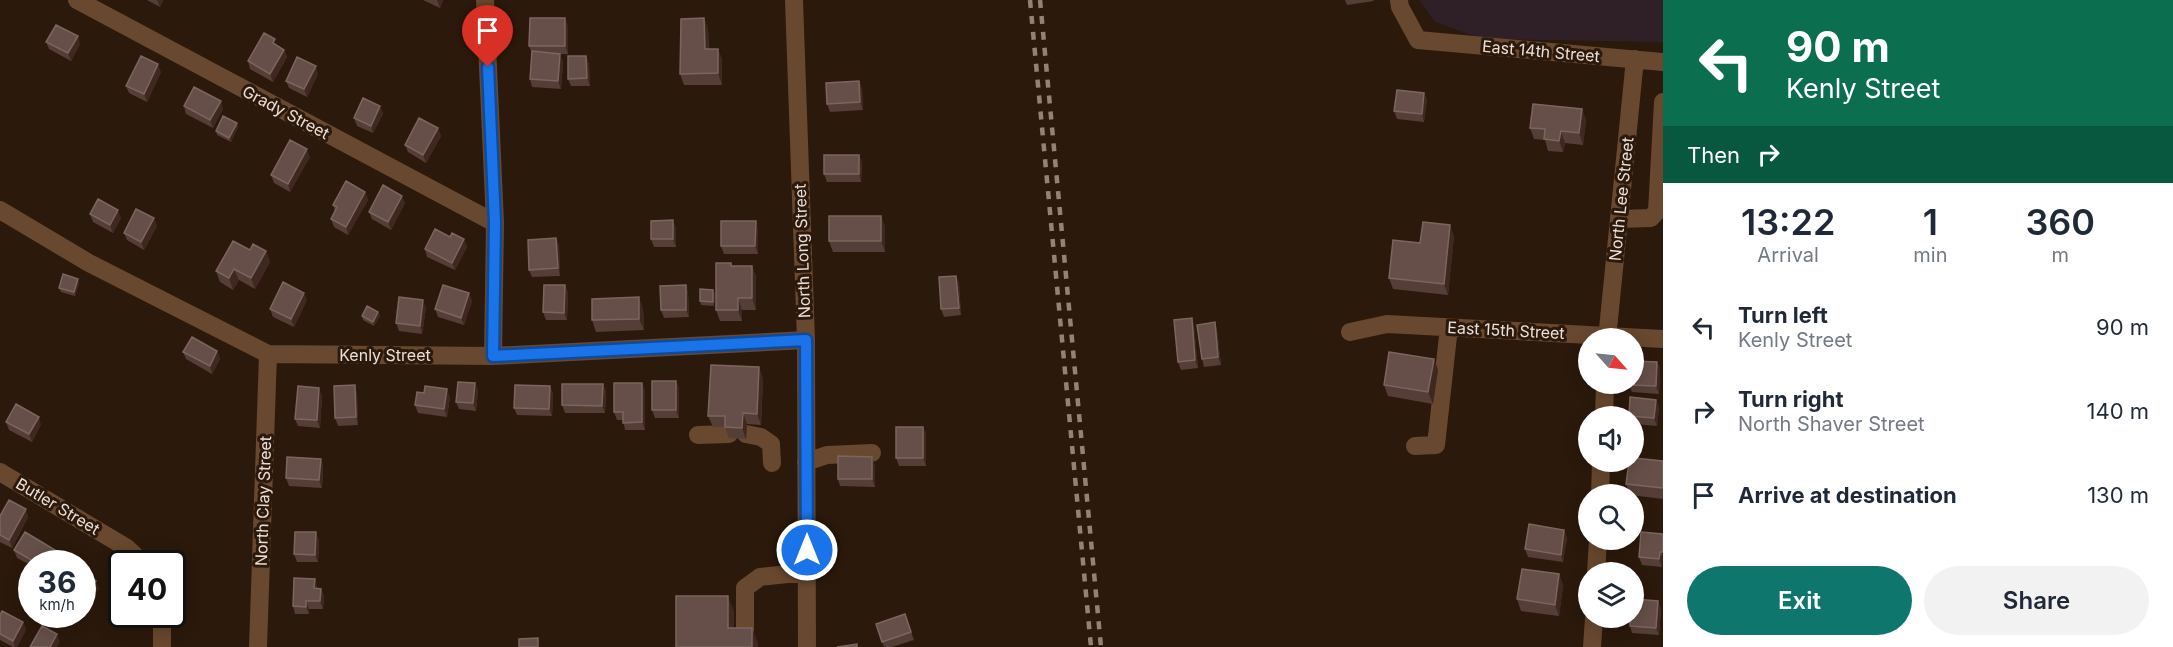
<!DOCTYPE html>
<style>
:root{--surface:#fff;--page:#f2f2f3;--text:#1f2937;--muted:#747a83;--accent:#0f766e}
body{margin:0;font-family:Inter,sans-serif;background:var(--page);color:var(--text);height:100vh;display:flex;flex-direction:column;font-size:22px;white-space:nowrap}
*{box-sizing:border-box;margin:0}
p{font-size:20px;color:var(--muted)}
.icon{flex:none;width:33px;height:33px;fill:none;stroke:currentColor;stroke-width:2;stroke-linecap:round;stroke-linejoin:round}
.map{position:relative;flex:1;overflow:hidden}
.sheet{display:flex;flex-direction:column;background:var(--surface);width:510px}
.sheet>*{flex:none}
.top-card{background:#0b6e4f;color:#fff;overflow:hidden}
.needle{width:39px;rotate:117deg}
.buttons{position:absolute;left:1578px;top:328px;display:grid;gap:12px}
.buttons a{display:grid;place-items:center;width:66px;height:66px;border-radius:50%;background:var(--surface);box-shadow:0 3px 15px #0003;font-size:30px}
.speed{position:absolute;left:18px;top:550px;display:flex;gap:12px;font-size:30px;font-weight:700;text-align:center}
.speed>*{display:grid;place-content:center;width:78px;height:78px;border-radius:50%;background:var(--surface);box-shadow:0 3px 15px #0003;line-height:1}
.speed small{font-size:15px;font-weight:400}
.speed .limit{border:3px solid #111;border-radius:9px;background:#fff;color:#111}
.pin{position:absolute;display:grid;place-items:center;width:51px;height:51px;color:#fff;margin:-62px -26px;border-radius:50% 50% 50% 0;rotate:-45deg;box-shadow:0 0 6px #0007}
.pin .icon{rotate:45deg}
.me{position:absolute;width:66px;margin:-33px;rotate:0deg;stroke-linejoin:round;filter:drop-shadow(0 0 4px #0008)}
.turn{display:flex;align-items:center;gap:21px;height:126px;padding:0 24px;font-size:27px}
.turn .icon{width:78px;height:78px;stroke-width:2.5}
.turn b{display:block;font-size:42px;line-height:51px}
.then{display:flex;align-items:center;height:57px;padding:0 24px;background:#0003;gap:12px;font-size:22px}
.eta{display:flex;justify-content:space-evenly;align-items:center;height:102px;text-align:center}
.eta b{font-size:36px;font-weight:600;line-height:42px}
.action{display:flex;gap:12px;margin-top:auto;padding:12px 24px}
.action a{flex:1;height:69px;border-radius:36px;background:var(--accent);color:#fff;font-size:24px;font-weight:600;line-height:69px;text-align:center}
.action a+a{background:var(--page);color:var(--text)}
ul{padding:0;list-style:none}
li{display:flex;align-items:center;gap:18px;height:84px;padding:0 24px}
li div{flex:1}
li b{display:block;font-size:22px}
li em{font-style:normal}
main{display:flex;flex:1;min-height:0}
.map>svg:first-child{display:block}
.industrial{fill:#2f1f27}
.lines{fill:none;stroke-linecap:round;stroke-linejoin:round}
.minor{stroke:#68482e;stroke-width:18}
.rail{stroke:#928377;stroke-width:4.5;stroke-dasharray:8 8;stroke-linecap:butt}
.wall{fill:#553e38}
.shaded-wall{fill:#3e281f}
.building{fill:#664f49;stroke:#7b665f;stroke-width:1.5}
.route-casing{stroke:#114b97;stroke-width:15}
.route{stroke:#1a73e8;stroke-width:10}
.labels{text-anchor:middle;dominant-baseline:central;stroke-width:6;stroke-linejoin:round;paint-order:stroke}
.street-label{font-size:16px;fill:#ecdfd6;stroke:#2b190b}
</style>
<main>
<div class="map">
<svg width="1663" height="647" viewBox="0 0 1663 647">
<rect width="100%" height="100%" fill="#2b190b"/>
<path class="industrial" d="M1419 0H1663V42L1483 39 1435 22Z"/>
<g class="lines">
<path class="minor" d="M77 0 495 223
M485 0 495 223 493 356
M794 0 806 340 807 647
M1399 0 1400 7 1418 40 1663 62
M0 210 89 263 268 354 493 356 806 340
M1619 219 1651 218 1657 211 1663 102
M1350 332 1387 324 1663 339
M1607 339 1635 59
M1604 417 1605 384
M746 434 761 437 771 444 772 463
M698 435 729 434
M1415 446 1436 445 1449 327
M806 462 827 455 872 453
M0 472 127 548 144 564
M1600 495 1601 462
M1596 573 1598 540
M745 643V588L760 577 807 572
M162 647V615
M258 647 268 354
M1592 647 1594 618"/>
<path class="rail" d="M1030 0 1091 647
M1040 0 1101 647"/>
</g>
<path class="wall" d="M147 0H163L160 7Z
M423 0H443L440 8Z
M1345 0H1373L1374 1 1347 5Z
M704 18 708 29 709 49H718L722 60V85H684L680 74Z
M568 26V54H559L563 62 561 89 532 87 530 79 532 53 529 46Z
M46 42 80 44 71 61 49 49Z
M284 50 287 57 273 82 250 69 248 61Z
M586 56 589 64 590 86H571L568 79Z
M161 72 147 102 129 93 126 86Z
M318 74 307 97 289 88 286 81Z
M859 81 862 89 863 110 830 112 827 104Z
M1424 93 1427 100 1424 122 1397 119 1394 111Z
M184 106 223 109 213 128 186 114Z
M380 106 383 114 373 133 357 126 354 118Z
M1582 109 1586 121 1583 145 1565 143 1563 152 1548 151 1545 140 1534 139 1530 128Z
M237 123 238 127 231 142 217 135 216 131Z
M438 128 441 136 426 163 408 152 405 145Z
M859 155 862 163 861 182H827L824 174Z
M310 157 290 192 274 183 271 175Z
M365 192 368 200 348 235 334 227 331 219 335 211 333 205Z
M405 203 391 230 372 219 369 212Z
M90 214 121 218 113 233 93 222Z
M881 216 885 227V252H833L829 241Z
M157 226 144 250 127 240 124 233Z
M676 228V247H654L651 239Z
M758 229V254H724L721 246Z
M1454 236 1448 295 1393 289 1389 278 1420 243Z
M450 237 464 239 467 247 455 270 427 257 425 249Z
M556 238 559 246 560 276 532 277 529 270Z
M250 250 266 251 270 262 255 289 239 280 233 290 220 282 216 271Z
M732 266H752L756 277V310H742V321H720L716 310Z
M956 276 959 284 961 315 944 317 941 309Z
M79 283 75 296 61 292 59 288Z
M565 285 568 293 567 320H546L543 312Z
M686 285 688 292 689 317 664 318 661 310Z
M469 293 472 301 464 325 438 317 435 309Z
M715 294 714 306 701 305 700 301Z
M307 300 294 327 273 317 270 309Z
M426 308 422 334 399 331 396 323Z
M643 308 644 330 596 332 592 320Z
M378 312 380 316 374 326 363 320 362 316Z
M1215 322 1217 330 1221 365 1204 367 1202 359Z
M1194 326 1198 368 1181 370 1178 362Z
M217 351 220 359 212 374 186 359 183 352Z
M1434 359 1438 370 1433 404 1388 396 1384 385Z
M1657 362 1660 369 1659 394 1632 392 1629 385Z
M763 378 761 425 747 424 746 439 729 438 725 427H713L708 416Z
M676 381 679 389V418H655L652 410Z
M475 383 478 391 476 411 459 409 456 402Z
M642 383 645 391V430H625L623 420H617L614 412Z
M603 384 606 392 605 413H565L562 405Z
M550 386 553 394 552 416 517 415 514 408Z
M357 393 358 425 338 426 335 418Z
M322 396 320 428 298 426 295 419Z
M450 397 447 417 418 413 415 405Z
M1659 407 1657 426 1634 424V417H1629V416Z
M6 422 41 424 32 442 9 430Z
M923 427 926 434V466H899L896 458Z
M321 459 323 466 322 488 289 486 286 478Z
M1663 461V499L1630 495 1626 484Z
M875 465V487L840 486 838 479Z
M0 516 28 517 12 548 0 542Z
M1564 530 1567 538 1563 562 1528 557 1525 549Z
M1663 534 1662 567 1642 565 1639 557Z
M319 540 318 562H297L294 554Z
M14 550 58 558 54 564H32V566L17 558Z
M1559 574 1563 585 1559 616 1521 611 1517 599Z
M317 587V588L321 589 324 596 323 609H309V614H295L293 606Z
M1661 609 1659 635 1632 633 1630 626Z
M905 614 914 640 892 647H884L876 624Z
M0 615 23 622 26 630 17 647H13L0 640Z"/>
<path class="shaded-wall" d="M157 0H163L160 7Z
M437 0H443L440 8Z
M565 18 568 26V54L565 46Z
M704 18 708 29 709 61 705 49Z
M78 36 80 44 71 61 68 53Z
M718 49 722 60V85L718 73Z
M284 50 287 57 273 82 270 74Z
M560 54 563 62 561 89 558 81Z
M586 56 589 64 590 86 587 78Z
M158 64 161 72 147 102 144 94Z
M316 66 318 74 307 97 304 89Z
M859 81 862 89 863 110 860 102Z
M1424 93 1427 100 1424 122 1422 114Z
M221 101 223 109 213 128 210 120Z
M380 106 383 114 373 133 371 126Z
M1582 109 1586 121 1583 145 1579 133Z
M237 123 238 127 231 142 229 138Z
M438 128 441 136 426 163 423 155Z
M1561 131 1565 143 1563 152 1559 141Z
M307 149 310 157 290 192 288 184Z
M859 155 862 163 861 182 859 174Z
M365 192 368 200 348 235 346 227Z
M402 196 405 203 391 230 388 222Z
M118 210 121 218 113 233 110 225Z
M881 216 885 227V252L881 241Z
M154 218 157 226 144 250 141 242Z
M673 220 676 228V247L673 239Z
M756 221 758 229V254L755 246Z
M1450 225 1454 236 1448 295 1444 284Z
M556 238 559 246 560 276 558 268Z
M464 239 467 247 455 270 452 263Z
M266 251 270 262 255 289 251 278Z
M752 266 756 277V310L752 298Z
M234 269 239 280 233 290 229 278Z
M956 276 959 284 961 315 959 308Z
M78 279 79 283 75 296 74 292Z
M565 285 568 293 567 320 564 313Z
M686 285 688 292 689 317 686 310Z
M713 290 715 294 714 306 713 302Z
M304 293 307 300 294 327 291 319Z
M469 293 472 301 464 325 461 318Z
M639 297 643 308 644 330 639 319Z
M738 298 742 310V321L738 310Z
M423 300 426 308 422 334 420 326Z
M378 312 380 316 374 326 373 322Z
M1192 318 1194 326 1198 368 1195 360Z
M1215 322 1217 330 1221 365 1218 357Z
M217 351 220 359 212 374 210 366Z
M1434 359 1438 370 1433 404 1428 392Z
M1657 362 1660 369 1659 394 1656 386Z
M759 367 763 378 761 425 757 414Z
M676 381 679 389V418L676 410Z
M475 383 478 391 476 411 473 403Z
M642 383 645 391V430L642 422Z
M603 384 606 392 605 413 602 406Z
M355 385 357 393 358 425 356 417Z
M550 386 553 394 552 416 549 409Z
M319 388 322 396 320 428 317 420Z
M447 389 450 397 447 417 444 409Z
M1656 400 1659 407 1657 426 1654 418Z
M743 413 747 424 746 439 742 428Z
M39 417 41 424 32 442 29 434Z
M923 427 926 434V466L923 458Z
M872 457 875 465V487L872 479Z
M321 459 323 466 322 488 319 480Z
M26 509 28 517 12 548 9 540Z
M1564 530 1567 538 1563 562 1561 555Z
M316 532 319 540 318 562 315 555Z
M55 550 58 558 54 564H47Z
M1660 552 1663 560 1662 567 1659 559Z
M1559 574 1563 585 1559 616 1555 605Z
M315 579 317 587V596L314 588Z
M96 581 99 589 82 606V596Z
M321 589 324 596 323 609 320 601Z
M728 596 734 611V643L728 628Z
M306 601 309 609V614L306 607Z
M1658 601 1661 609 1659 635 1656 628Z
M23 622 26 630 17 647H15L13 641Z
M752 628 758 643V647H752Z
M57 634 60 642 57 647H50Z"/>
<path class="building" d="M530 18H565V46H529Z
M704 18 705 49H718V73L680 74 681 19Z
M56 25 78 36 68 53 46 42Z
M264 33 275 39 273 43 284 50 270 74 248 61Z
M532 51 560 54 558 81 530 79Z
M141 56 158 64 144 94 126 86Z
M568 56H586L587 78 568 79Z
M297 57 316 66 304 89 286 81Z
M859 81 860 102 827 104 826 83Z
M194 87 221 101 210 120 184 106Z
M1397 90 1424 93 1422 114 1394 111Z
M363 98 380 106 371 126 354 118Z
M1533 104 1582 109 1579 133 1561 131 1559 141 1544 139 1545 129 1530 128Z
M223 116 237 123 229 138 216 131Z
M419 118 438 128 423 155 405 145Z
M290 140 307 149 288 184 271 175Z
M824 155H859V174H824Z
M346 181 365 192 346 227 331 219 337 207 333 205Z
M383 185 402 196 388 222 369 212Z
M98 199 118 210 110 225 90 214Z
M136 209 154 218 141 242 124 233Z
M829 216H881V241H829Z
M673 220V239H651V221Z
M721 221H756L755 246H721Z
M1423 222 1450 225 1444 284 1389 278 1393 240 1420 243Z
M435 229 450 237 452 233 464 239 452 263 425 249Z
M556 238 558 268 529 270 528 240Z
M233 241 250 250 253 244 266 251 251 278 234 269 229 278 216 271Z
M716 263H731V266H752V298H738V310H716Z
M63 274 78 279 74 292 59 288Z
M956 276 959 308 941 309 939 277Z
M283 282 304 293 291 319 270 309Z
M443 285 469 293 461 318 435 309Z
M544 285H565L564 313 543 312Z
M686 285V310H661L660 286Z
M700 289 713 290V302L700 301Z
M399 297 423 300 420 326 396 323Z
M639 297V319L592 320V299Z
M367 306 378 312 373 322 362 316Z
M1192 318 1195 360 1178 362 1174 320Z
M1215 322 1218 357 1202 359 1197 325Z
M192 337 217 351 210 366 183 352Z
M1389 352 1434 359 1428 392 1384 385Z
M1634 361 1657 362 1656 386 1629 385 1634 384Z
M711 365 759 367 757 414 743 413 742 428 725 427V416H708Z
M652 381H676V410H652Z
M458 382 475 383 473 403 456 402Z
M614 383H642V422L623 423V412H614Z
M562 384H603L602 406 562 405Z
M355 385 356 417 335 418 334 386Z
M515 385 550 386 549 409 514 408Z
M298 386 319 388 317 420 295 419Z
M425 386 447 389 444 409 415 405 417 392 424 393Z
M1630 397 1656 400 1654 418 1629 416Z
M16 404 39 417 29 434 6 422Z
M896 427H923V458H896Z
M838 456 872 457V479H838Z
M287 457 321 459 319 480 286 478Z
M1634 458 1663 461V488L1626 484 1629 462H1634Z
M9 500 26 509 9 540 0 535V516Z
M1529 524 1564 530 1561 555 1525 549Z
M25 532 55 550 47 564H38L14 550Z
M295 532H316L315 555 294 554Z
M1641 532 1663 534V552H1660L1659 559 1639 557Z
M1522 569 1559 574 1555 605 1517 599Z
M89 574 96 581 82 596V581Z
M294 578 315 579 314 588 321 589 320 601H306V607L293 606Z
M676 596H728V628H752V647H676Z
M1634 599 1658 601 1656 628 1630 626V618H1634Z
M2 611 23 622 13 641 0 634V615Z
M905 614 911 632 882 642 876 624Z
M42 626 57 634 50 647H30Z
M538 638V647H519V639Z
M857 644V647H837Z"/>
<g class="lines">
<g class="route-casing">
<path id="route" d="M488 67 495 223 493 356 806 340 807 550"/>
</g>
<use href="#route" class="route"/>
</g>
<g class="labels">
<g class="street-label">
<text transform="translate(1541 51) rotate(5)">East 14th Street</text>
<text transform="translate(286 112) rotate(28)">Grady Street</text>
<text transform="translate(1621 199) rotate(-84)">North Lee Street</text>
<text transform="translate(802 251) rotate(-92)">North Long Street</text>
<text transform="translate(1506 330) rotate(3)">East 15th Street</text>
<text x="385" y="355">Kenly Street</text>
<text transform="translate(263 501) rotate(-88)">North Clay Street</text>
<text transform="translate(58 506) rotate(31)">Butler Street</text>
</g>
</g>
</svg>
<div class="buttons">
<a><svg class="needle" viewBox="-14 -14 28 28"><path d="M0-13l5 13h-10z" fill="#e53935"/><path d="M0 13l5-13h-10z" fill="#747a83"/></svg></a>
<a><svg class="icon" aria-label="sound" viewBox="0 0 24 24"><path d="M4 9h4l5-4v14l-5-4H4zM17 9q2 3 0 6"/></svg></a>
<a><svg class="icon" aria-label="search" viewBox="0 0 24 24"><circle cx="10" cy="10" r="6"/><path d="M15 15l6 6"/></svg></a>
<a><svg class="icon" aria-label="layers" viewBox="0 0 24 24"><path d="M12 4l9 5-9 5-9-5zM3 14l9 5 9-5"/></svg></a>
</div>
<div class="speed"><div>36<small>km/h</small></div><div class="limit">40</div></div>
<div class="pin" style="left:488px;top:67px;background:#d93025"><svg class="icon" aria-label="arrive" viewBox="0 0 24 24"><path d="M6 21V4h12l-3 4 3 4H6"/></svg></div>
<svg class="me" style="left:807px;top:550px" viewBox="-20 -20 40 40"><circle r="17" fill="#1a73e8" stroke="#fff" stroke-width="3"/><path d="M0-11L8 9 0 5-8 9z" fill="#fff"/></svg>
</div>
<section class="sheet">
<div class="top-card">
<div class="turn"><svg class="icon" aria-label="left" viewBox="0 0 24 24"><path d="M17 20v-9H6M10 6l-5 5 5 5"/></svg><div><b>90 m</b>Kenly Street</div></div>
<div class="then">Then<svg class="icon" aria-label="right" viewBox="0 0 24 24"><path d="M7 20v-9h11M14 6l5 5-5 5"/></svg></div>
</div>
<div class="eta">
<div><b>13:22</b><p>Arrival</p></div>
<div><b>1</b><p>min</p></div>
<div><b>360</b><p>m</p></div>
</div>
<ul>
<li><svg class="icon" aria-label="left" viewBox="0 0 24 24"><path d="M17 20v-9H6M10 6l-5 5 5 5"/></svg><div><b>Turn left</b><p>Kenly Street</p></div><em>90 m</em></li>
<li><svg class="icon" aria-label="right" viewBox="0 0 24 24"><path d="M7 20v-9h11M14 6l5 5-5 5"/></svg><div><b>Turn right</b><p>North Shaver Street</p></div><em>140 m</em></li>
<li><svg class="icon" aria-label="arrive" viewBox="0 0 24 24"><path d="M6 21V4h12l-3 4 3 4H6"/></svg><div><b>Arrive at destination</b></div><em>130 m</em></li>
</ul>
<div class="action"><a>Exit</a><a>Share</a></div>
</section>
</main>
